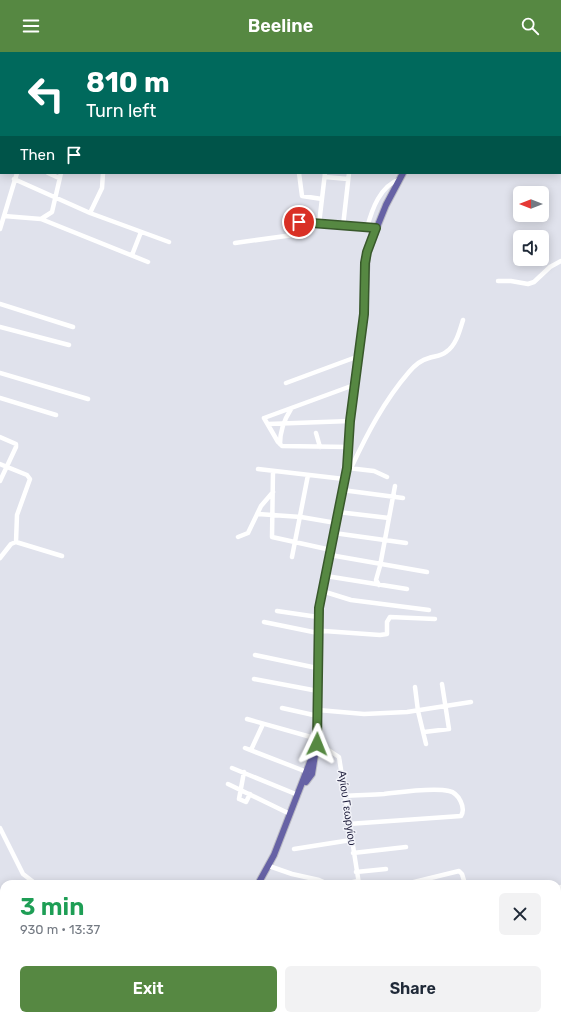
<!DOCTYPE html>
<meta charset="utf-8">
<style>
:root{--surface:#fff;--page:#f2f2f3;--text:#1f2937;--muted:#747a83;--accent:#568842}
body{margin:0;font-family:Rubik,sans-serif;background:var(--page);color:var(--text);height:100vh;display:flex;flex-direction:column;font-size:15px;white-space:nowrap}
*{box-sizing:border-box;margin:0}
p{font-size:13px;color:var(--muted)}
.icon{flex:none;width:22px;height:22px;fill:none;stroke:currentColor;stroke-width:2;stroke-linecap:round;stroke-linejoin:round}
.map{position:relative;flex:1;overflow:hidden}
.details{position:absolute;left:0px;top:828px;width:561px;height:140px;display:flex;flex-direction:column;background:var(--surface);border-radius:12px 12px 0 0;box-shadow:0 2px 10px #0003}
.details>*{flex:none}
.hud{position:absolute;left:0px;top:0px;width:561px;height:122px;box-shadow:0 2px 10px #0003;background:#00695c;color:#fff;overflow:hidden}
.needle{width:26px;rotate:270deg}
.controls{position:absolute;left:513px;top:134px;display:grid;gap:8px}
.controls a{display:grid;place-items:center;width:36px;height:36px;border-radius:6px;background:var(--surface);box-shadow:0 2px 10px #0003;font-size:20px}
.pin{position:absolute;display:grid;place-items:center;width:34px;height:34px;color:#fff;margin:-17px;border:2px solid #fff;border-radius:50%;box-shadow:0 1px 4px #0007}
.me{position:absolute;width:44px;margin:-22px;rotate:2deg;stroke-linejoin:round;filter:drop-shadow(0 0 3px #0008)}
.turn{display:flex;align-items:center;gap:14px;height:84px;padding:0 20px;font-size:18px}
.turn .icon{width:52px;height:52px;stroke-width:2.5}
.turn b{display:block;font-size:28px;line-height:34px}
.then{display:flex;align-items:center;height:38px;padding:0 20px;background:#0003;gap:8px;font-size:15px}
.round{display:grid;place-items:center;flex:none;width:42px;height:42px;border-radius:6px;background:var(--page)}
.head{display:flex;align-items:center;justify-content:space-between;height:68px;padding:0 20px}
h1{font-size:24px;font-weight:600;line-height:30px;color:#1e9e55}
.button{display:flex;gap:8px;margin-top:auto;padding:8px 20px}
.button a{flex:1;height:46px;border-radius:6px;background:var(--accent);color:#fff;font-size:16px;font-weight:600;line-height:46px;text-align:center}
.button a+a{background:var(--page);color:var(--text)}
header{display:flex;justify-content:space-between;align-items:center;height:52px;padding:0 20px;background:var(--accent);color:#fff;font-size:18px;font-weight:600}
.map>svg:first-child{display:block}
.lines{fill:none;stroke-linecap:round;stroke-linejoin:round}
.major-casing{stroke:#bcbcc5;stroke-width:8}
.minor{stroke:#fff;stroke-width:4.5}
.major{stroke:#6662a5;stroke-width:6}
.route-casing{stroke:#38582b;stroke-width:10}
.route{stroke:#568842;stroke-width:7}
.labels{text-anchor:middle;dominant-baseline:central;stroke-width:3;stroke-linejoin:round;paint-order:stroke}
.street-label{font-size:11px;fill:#21203e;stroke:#f1f2f8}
</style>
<header><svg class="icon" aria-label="menu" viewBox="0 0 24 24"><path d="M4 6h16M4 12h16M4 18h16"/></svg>Beeline<svg class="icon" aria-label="search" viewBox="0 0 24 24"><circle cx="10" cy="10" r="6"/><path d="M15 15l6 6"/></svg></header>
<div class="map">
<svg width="561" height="968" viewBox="0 0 561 968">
<rect width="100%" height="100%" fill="#e0e2ec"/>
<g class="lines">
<g class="major-casing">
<path id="major" d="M474 1V0
M306 730 312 722 315 703
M258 832 274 803 317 692 319 556 347 416 350 369 364 262 367 200 386 153 403 121
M27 968 33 964"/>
</g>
<path class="minor" d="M103 0H104
M278 0 279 1
M481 0 484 1
M32 1 33 0
M57 1 58 0
M126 1 127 0
M448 1 449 0
M0 9H1
M560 16H561
M0 47 1 48
M560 66H561
M0 97 1 98
M560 101 561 102
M48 121 59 126
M299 121 302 144 322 147
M325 125 348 127
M14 127 90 161 169 190
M90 161 102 136 103 121
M4 164 41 167 148 210
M41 167 52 160 61 121
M319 172 325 121
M343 174 349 121
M367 176C372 157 380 134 400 127
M0 177 17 121
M235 191 293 183 297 180 299 170 376 176
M132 203 141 180
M498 229H511L528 232 534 230 550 215 561 209
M0 252 73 275
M0 275 69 293
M0 321 88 347
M286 331 359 304
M0 346 56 363
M268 372 350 369
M316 381 320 395
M0 385 16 392V395L0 429
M280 392C280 379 284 368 291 357
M349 395 282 394 278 390 264 366 354 333
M0 412 27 423 30 427 17 463 16 490
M348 416 374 419 387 425
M351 416C367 382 384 349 409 320 414 314 421 308 429 306 435 304 441 304 446 300 456 294 460 278 463 268
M258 417 344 427
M273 419 272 485 331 498
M342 438 403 446
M338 460 389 466
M258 462 301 465 336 471
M334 481 406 491
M238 485 248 481 261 454 273 440
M330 503 427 520
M292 505 308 423
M0 506 11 492 16 490 62 504
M326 524 407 537
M379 533 376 528 380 514 395 434
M322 539 351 548 429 558
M277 559 318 565
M264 570 318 581 324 579 380 583 387 582V570L390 565 435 567
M255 603 317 616
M254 627 318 639
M415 635 418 659 426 692
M282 656 318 664
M318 658 364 662 407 660 471 650
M247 667 318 687
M424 680 449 677 442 632
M316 695 327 697 339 705 359 832
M245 696 307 720
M251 698 263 672
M232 716 298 743
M244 720 239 747 246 750 250 742
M228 732 290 762
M344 744C357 743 371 743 384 742 401 740 433 735 449 739 459 741 466 756 461 764L348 772
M0 776 23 822 36 832
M294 797 351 788
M353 801 406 795
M269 814 292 822 319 828 328 832
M356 820 386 817
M344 832 358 829
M406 832 459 819 462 822 465 832
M557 837 561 835
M557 849 561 848
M0 855 4 853
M557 871 559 877
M0 881 4 879
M169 964 170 968
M280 964 290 968
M423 964 425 968
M215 968 217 964
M472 968 475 966"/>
<use href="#major" class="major"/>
</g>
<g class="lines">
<g class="route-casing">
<path id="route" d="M299 170 376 176 367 200 365 211 364 262 350 369 347 416 319 556 317 692"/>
</g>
<use href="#route" class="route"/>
</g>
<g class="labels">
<g class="street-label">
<text transform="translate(347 756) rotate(82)">Αγίου Γεωργίου</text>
</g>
</g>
</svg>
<div class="controls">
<a><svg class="needle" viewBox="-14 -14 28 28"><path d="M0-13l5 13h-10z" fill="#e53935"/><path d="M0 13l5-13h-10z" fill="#747a83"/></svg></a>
<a><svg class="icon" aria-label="sound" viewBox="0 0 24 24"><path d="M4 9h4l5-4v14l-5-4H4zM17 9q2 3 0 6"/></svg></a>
</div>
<div class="pin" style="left:299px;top:170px;background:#d93025"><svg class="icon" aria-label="arrive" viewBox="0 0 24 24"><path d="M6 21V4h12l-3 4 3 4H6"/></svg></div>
<svg class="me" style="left:317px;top:692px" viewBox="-20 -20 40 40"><path d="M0-17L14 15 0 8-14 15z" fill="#568842" stroke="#fff" stroke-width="4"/></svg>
<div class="hud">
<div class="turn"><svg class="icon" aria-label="left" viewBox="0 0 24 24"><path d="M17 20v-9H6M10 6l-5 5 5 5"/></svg><div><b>810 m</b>Turn left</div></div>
<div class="then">Then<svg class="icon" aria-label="arrive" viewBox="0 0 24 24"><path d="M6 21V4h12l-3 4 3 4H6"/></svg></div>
</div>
<section class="details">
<div class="head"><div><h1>3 min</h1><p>930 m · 13:37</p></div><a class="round"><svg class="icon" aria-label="close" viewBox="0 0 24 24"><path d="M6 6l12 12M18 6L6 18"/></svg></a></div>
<div class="button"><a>Exit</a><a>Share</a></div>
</section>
</div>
